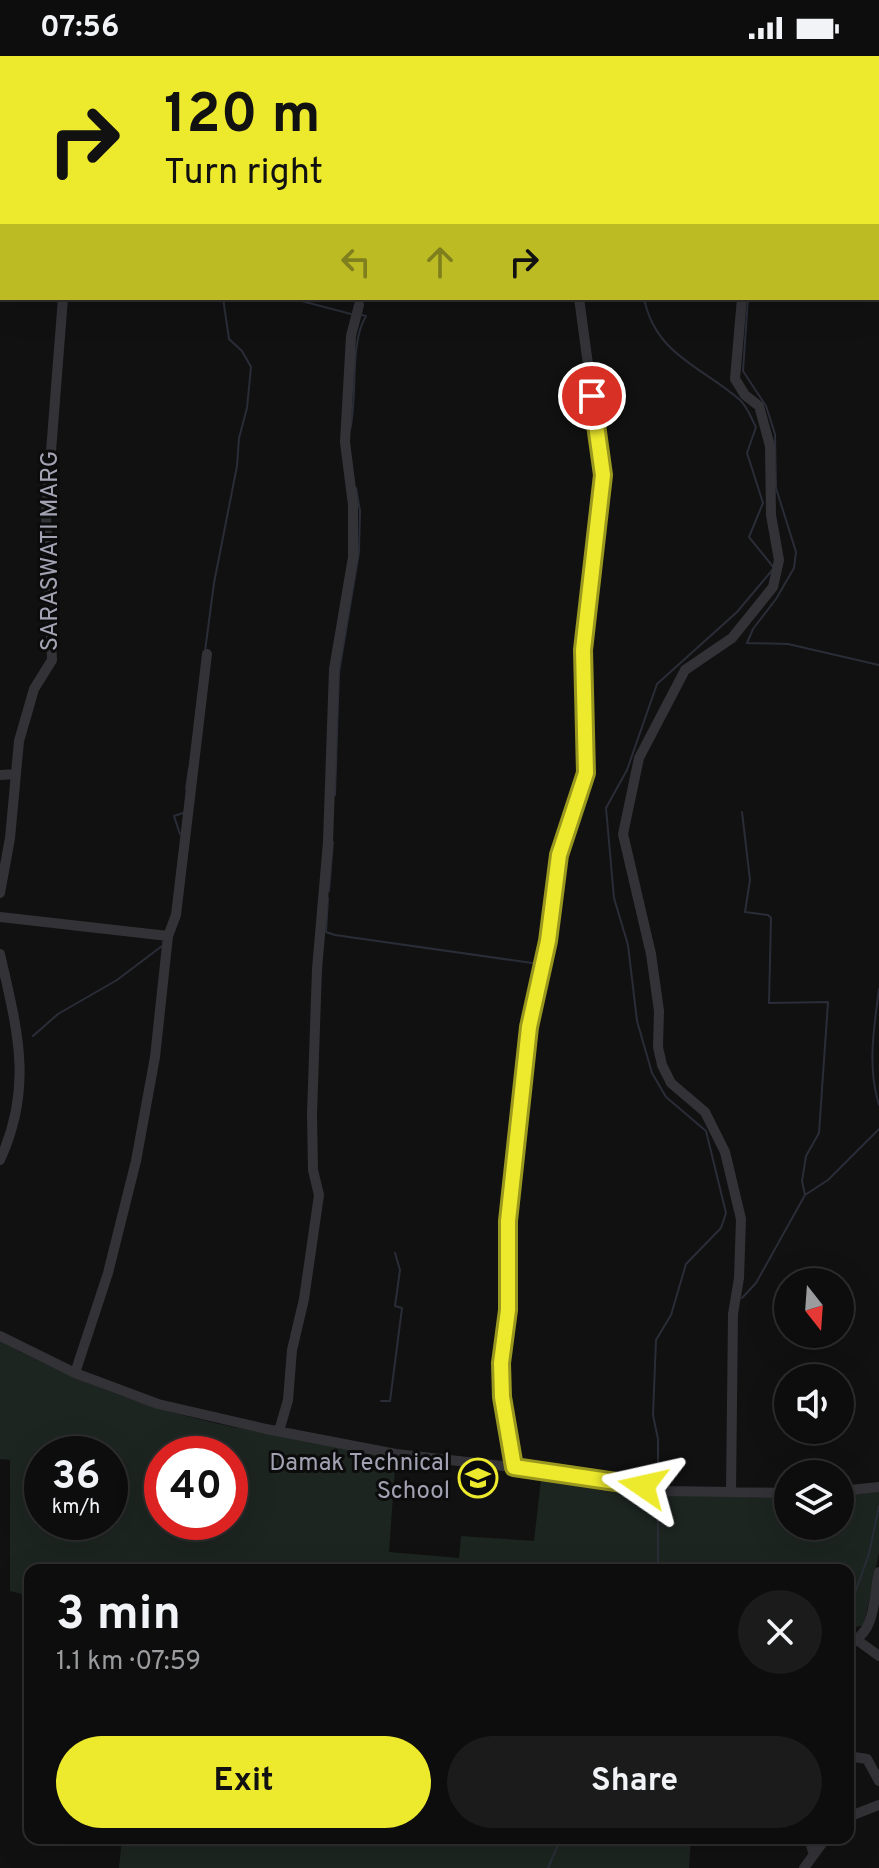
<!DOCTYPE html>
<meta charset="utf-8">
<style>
:root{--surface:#0d0d0e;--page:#1b1b1c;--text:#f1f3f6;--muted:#9a9c9e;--line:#2d2d2e;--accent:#edea2e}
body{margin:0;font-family:Overpass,sans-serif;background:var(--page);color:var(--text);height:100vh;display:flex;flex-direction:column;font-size:30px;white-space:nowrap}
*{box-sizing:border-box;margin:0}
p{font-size:26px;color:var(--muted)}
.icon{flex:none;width:44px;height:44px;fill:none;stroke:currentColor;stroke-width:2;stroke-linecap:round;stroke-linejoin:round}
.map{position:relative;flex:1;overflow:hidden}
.sheet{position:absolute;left:24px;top:1508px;width:830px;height:280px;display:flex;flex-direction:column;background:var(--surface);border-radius:16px;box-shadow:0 8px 32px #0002,0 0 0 2px var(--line)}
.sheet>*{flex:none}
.banner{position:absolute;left:0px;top:0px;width:880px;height:244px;box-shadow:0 8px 32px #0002,0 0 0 2px var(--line);background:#edea2e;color:#111;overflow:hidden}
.needle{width:52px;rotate:163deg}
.fabs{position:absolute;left:774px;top:1212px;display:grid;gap:16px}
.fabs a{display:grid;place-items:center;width:80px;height:80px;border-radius:50%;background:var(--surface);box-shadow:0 8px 32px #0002,0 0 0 2px var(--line);font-size:40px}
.speed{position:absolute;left:24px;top:1380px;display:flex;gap:16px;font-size:40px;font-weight:700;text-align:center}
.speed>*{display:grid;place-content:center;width:104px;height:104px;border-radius:50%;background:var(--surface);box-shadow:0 8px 32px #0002,0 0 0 2px var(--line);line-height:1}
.speed small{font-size:20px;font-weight:400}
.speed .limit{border:12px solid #d22;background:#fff;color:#111}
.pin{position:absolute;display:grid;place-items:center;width:68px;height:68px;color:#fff;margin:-34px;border:4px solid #fff;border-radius:50%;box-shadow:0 2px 8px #0007}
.me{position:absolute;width:88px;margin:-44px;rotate:281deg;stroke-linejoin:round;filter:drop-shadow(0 0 6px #0008)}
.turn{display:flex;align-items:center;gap:28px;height:168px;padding:0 32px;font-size:36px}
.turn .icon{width:104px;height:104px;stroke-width:2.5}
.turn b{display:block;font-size:56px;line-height:68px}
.lanes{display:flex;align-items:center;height:76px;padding:0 32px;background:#0003;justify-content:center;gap:40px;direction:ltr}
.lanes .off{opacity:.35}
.round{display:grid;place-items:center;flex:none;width:84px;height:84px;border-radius:42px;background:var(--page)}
.headline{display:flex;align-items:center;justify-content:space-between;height:136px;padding:0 32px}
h1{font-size:48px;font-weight:700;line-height:60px}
.primary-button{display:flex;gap:16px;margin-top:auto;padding:16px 32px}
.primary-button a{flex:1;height:92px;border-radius:48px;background:var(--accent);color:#111;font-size:32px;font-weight:700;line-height:92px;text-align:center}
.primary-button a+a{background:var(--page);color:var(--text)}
.status{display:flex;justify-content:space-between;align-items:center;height:56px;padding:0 40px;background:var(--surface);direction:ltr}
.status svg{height:22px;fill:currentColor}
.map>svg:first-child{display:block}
.green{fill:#1d2521;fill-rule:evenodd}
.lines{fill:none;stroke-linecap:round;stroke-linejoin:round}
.stream{stroke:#2a2d37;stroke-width:2}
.minor{stroke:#333237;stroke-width:10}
.route-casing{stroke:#9a981e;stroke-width:20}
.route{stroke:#edea2e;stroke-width:14}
.labels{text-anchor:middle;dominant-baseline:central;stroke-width:6;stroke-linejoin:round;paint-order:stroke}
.street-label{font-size:24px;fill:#a2a2b3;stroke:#0c0c0d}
.poi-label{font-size:24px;fill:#a2a2b3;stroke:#0c0c0d;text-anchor:end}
</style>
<div class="status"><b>07:56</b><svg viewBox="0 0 49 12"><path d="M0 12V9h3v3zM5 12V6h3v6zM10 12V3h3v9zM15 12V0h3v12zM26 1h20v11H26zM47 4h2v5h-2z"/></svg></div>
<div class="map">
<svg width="879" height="1812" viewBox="0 0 879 1812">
<rect width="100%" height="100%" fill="#111112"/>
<path class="green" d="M0 1285C54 1314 109 1338 168 1355 242 1377 321 1384 396 1398L389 1496 459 1502 461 1480 534 1485 542 1415 666 1436 788 1437V1470H840V1435L879 1431V1496L864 1569 848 1573V1514H30V1540L10 1535V1404L0 1403ZM42 1398H110V1466H42ZM162 1398H230V1466H162Z
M122 1782H691L689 1812H119Z"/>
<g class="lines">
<path class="stream" d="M390 0 391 2
M491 0V2
M254 2V0
M716 2 717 0
M290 242 351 258
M644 242C655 299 703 311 740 344 747 350 751 362 756 371L747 397 763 447 749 481 774 512 737 556 657 628 627 714 606 752 614 842 628 889 637 965 652 1017 666 1041 706 1075 726 1157 721 1172 686 1208 671 1259 656 1284 653 1359 658 1383V1427
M748 242 743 315 766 350 775 378 776 432 796 496 794 512 776 543 753 573 747 587 788 588 879 609
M350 374C358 340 349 288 366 260L362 259
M205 595 214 527 237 410 239 382 247 352 251 311 242 295 229 283 223 242
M186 733 189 712
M335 739 339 616 359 496 360 455 356 432
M742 756 750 824 745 856 768 859 771 862 769 947 828 946 819 1077 806 1100 802 1125 805 1139
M180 778 174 760 183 757
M329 835 333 786
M328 842 326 876 335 879 539 908
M879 933C874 973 867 1010 879 1049
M33 980 58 958 117 924 162 890
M742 1242 756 1227 805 1139 828 1124 879 1073
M381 1345H390L402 1252 395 1250 400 1214 395 1197
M658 1441V1514
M848 1556 869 1498 879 1450
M548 1812 561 1782"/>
<path class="minor" d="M47 0 48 2
M159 0V2
M601 0 605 2
M568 2V0
M878 52H879
M0 92H2
M0 719 16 718
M0 837 10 782 19 685 34 633 52 604 46 459 63 242
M0 861 168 880
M0 898C17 973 34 1030 0 1104
M0 1280 75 1317 158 1348 266 1373 396 1398 583 1419 666 1435 788 1437
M75 1317 108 1217 136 1105 155 1001 168 880 176 859 207 598
M279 1375 288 1344 292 1294 304 1243 319 1139 313 1114 312 1058 317 913 328 786 334 613 353 501V449L345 386 351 280 359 249
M514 1411 502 1341 501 1307 508 1254V1165L523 1014 529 971 548 885 559 799 586 717 583 594 603 419 579 242
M840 1435 879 1431
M731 1436 733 1258 739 1222 741 1163 725 1096 705 1056 671 1027 662 1009 658 991 659 955 651 898 623 778 639 702 685 614 732 582 773 531 779 504 771 459 770 390 759 350 745 339 735 323 742 242
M857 1584 879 1600
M848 1587C877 1578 873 1540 879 1516
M848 1700 867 1703 879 1725
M848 1761 879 1749
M809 1782 813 1796
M804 1812 826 1782"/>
</g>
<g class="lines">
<g class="route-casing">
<path id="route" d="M592 340 603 419 583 594 586 717 559 799 548 885 529 971 508 1165V1254L501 1307 502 1341 514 1411 643 1430"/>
</g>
<use href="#route" class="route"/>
</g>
<defs>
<g id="school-ring" transform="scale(2)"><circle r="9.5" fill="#0c0c0d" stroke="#edea2e" stroke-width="1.5"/><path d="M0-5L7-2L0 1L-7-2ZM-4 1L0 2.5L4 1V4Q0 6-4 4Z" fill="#edea2e"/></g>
</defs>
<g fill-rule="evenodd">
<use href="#school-ring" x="478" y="1422"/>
</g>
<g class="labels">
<g class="street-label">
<text transform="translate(51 495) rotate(-90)">SARASWATI MARG</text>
</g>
<g class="poi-label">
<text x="450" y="1408">Damak Technical<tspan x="450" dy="28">School</tspan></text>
</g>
</g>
</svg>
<div class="fabs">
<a><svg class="needle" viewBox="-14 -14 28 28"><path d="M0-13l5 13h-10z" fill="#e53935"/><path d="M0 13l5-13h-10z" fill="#9a9c9e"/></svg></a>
<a><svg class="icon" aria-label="sound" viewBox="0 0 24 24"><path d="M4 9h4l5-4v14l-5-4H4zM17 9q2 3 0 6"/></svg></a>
<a><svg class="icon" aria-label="layers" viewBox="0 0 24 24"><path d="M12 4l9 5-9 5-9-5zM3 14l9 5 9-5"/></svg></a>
</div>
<div class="speed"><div>36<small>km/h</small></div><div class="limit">40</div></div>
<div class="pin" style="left:592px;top:340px;background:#d93025"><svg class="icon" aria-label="arrive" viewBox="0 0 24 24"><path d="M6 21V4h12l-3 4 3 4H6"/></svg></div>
<svg class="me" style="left:643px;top:1430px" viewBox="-20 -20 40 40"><path d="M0-17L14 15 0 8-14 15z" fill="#edea2e" stroke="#fff" stroke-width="4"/></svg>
<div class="banner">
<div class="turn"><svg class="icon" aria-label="right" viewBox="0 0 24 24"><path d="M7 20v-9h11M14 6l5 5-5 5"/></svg><div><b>120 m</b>Turn right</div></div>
<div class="lanes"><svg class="icon off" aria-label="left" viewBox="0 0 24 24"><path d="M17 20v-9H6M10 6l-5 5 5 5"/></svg><svg class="icon off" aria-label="ahead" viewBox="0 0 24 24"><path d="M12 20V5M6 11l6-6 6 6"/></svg><svg class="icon" aria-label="right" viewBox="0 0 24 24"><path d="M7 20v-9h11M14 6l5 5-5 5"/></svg></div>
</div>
<section class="sheet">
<div class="headline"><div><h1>3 min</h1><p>1.1 km · 07:59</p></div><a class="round"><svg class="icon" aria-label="close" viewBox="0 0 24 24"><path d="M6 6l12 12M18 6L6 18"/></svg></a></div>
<div class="primary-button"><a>Exit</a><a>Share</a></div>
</section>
</div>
